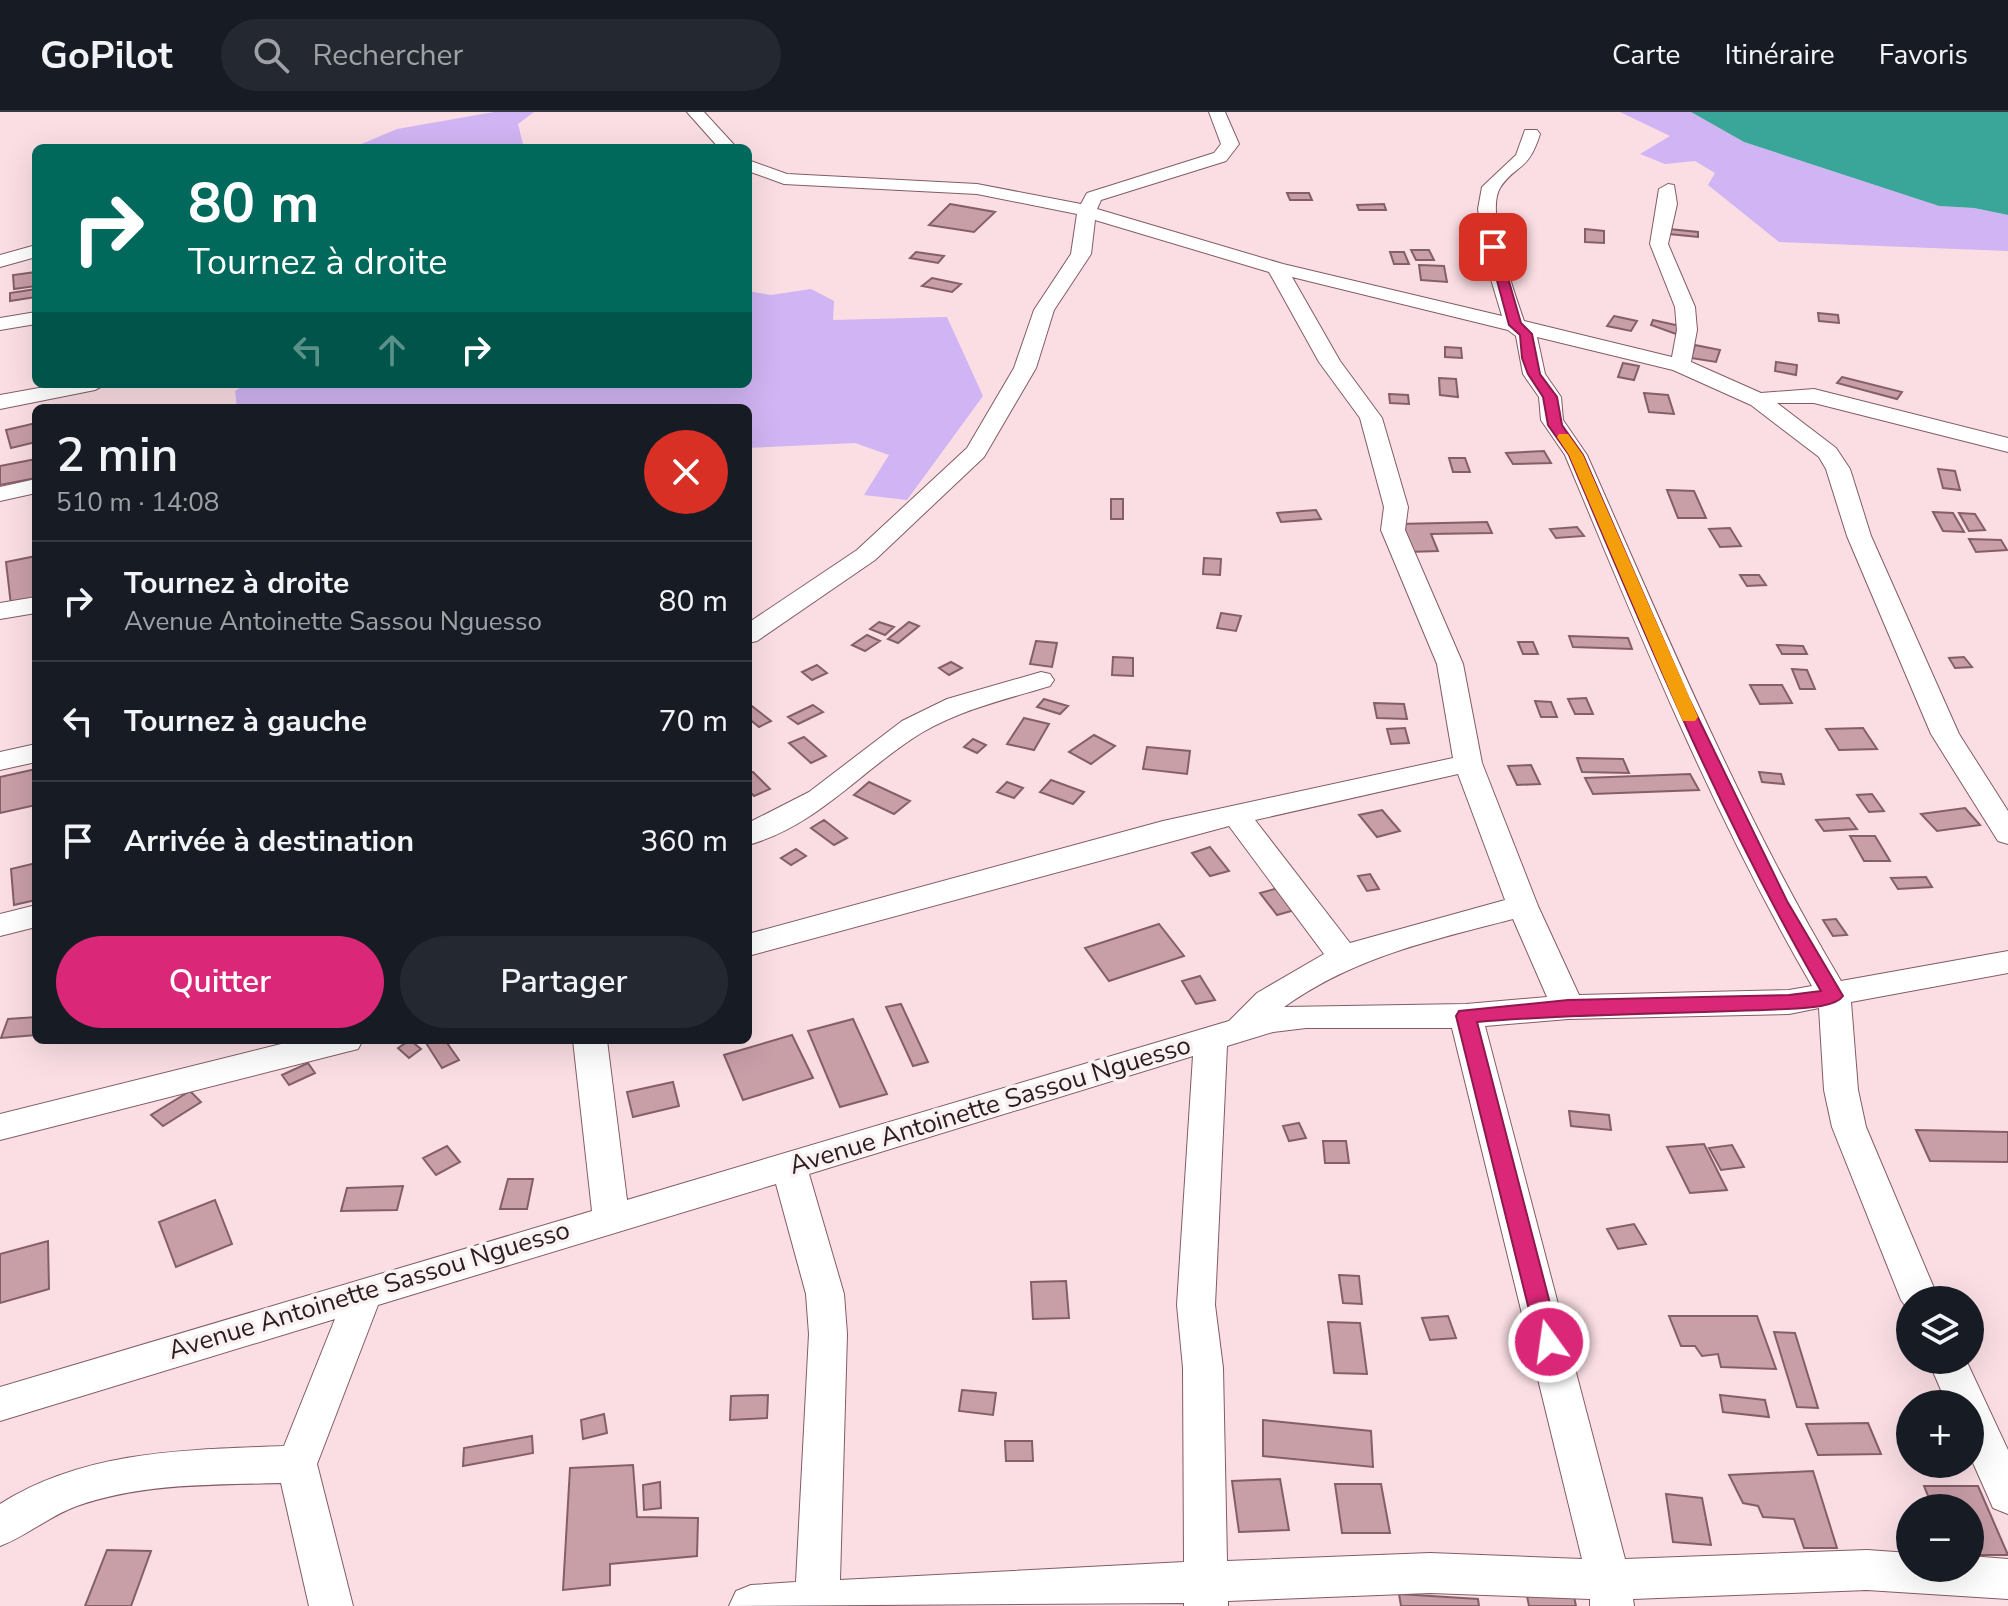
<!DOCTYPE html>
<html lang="fr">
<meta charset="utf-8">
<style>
:root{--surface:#171b24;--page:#242831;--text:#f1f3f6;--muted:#9ea1a6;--line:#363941;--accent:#db2777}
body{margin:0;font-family:"Nunito Sans",sans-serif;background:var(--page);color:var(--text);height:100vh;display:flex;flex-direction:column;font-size:30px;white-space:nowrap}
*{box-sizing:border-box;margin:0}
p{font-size:26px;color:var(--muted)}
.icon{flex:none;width:44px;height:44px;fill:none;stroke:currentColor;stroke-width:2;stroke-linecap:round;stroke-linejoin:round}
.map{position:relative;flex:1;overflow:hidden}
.sheet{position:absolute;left:32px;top:292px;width:720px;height:640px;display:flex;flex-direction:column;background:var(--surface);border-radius:12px;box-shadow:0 8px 32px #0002}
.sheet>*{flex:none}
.guide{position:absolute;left:32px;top:32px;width:720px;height:244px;border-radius:12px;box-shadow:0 8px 32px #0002;background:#00695c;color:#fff;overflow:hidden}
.buttons{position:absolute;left:1896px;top:1174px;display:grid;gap:16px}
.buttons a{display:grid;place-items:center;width:88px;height:88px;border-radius:50%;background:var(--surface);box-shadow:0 8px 32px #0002;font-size:40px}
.pin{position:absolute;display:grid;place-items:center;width:68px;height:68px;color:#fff;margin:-34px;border-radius:16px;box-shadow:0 4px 12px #0006}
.me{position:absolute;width:88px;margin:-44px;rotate:346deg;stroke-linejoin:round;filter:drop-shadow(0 0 6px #0008)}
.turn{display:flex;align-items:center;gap:28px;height:168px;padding:0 24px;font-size:36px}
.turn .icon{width:104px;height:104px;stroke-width:2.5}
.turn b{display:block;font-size:56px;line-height:68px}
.lanes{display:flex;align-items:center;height:76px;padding:0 24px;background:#0003;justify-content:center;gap:40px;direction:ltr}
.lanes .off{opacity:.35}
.round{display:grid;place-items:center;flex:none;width:84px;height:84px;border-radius:42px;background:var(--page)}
.overview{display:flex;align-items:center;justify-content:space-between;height:136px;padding:0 24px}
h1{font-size:48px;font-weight:600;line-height:60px}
.cta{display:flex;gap:16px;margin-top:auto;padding:16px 24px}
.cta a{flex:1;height:92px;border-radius:48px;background:var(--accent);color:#fff;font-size:32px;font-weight:600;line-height:92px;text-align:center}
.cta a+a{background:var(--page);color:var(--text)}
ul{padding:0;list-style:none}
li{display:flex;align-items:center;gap:24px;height:120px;padding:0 24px;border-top:2px solid var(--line)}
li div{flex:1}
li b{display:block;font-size:30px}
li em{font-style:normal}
header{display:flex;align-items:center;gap:48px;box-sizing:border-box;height:112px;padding:0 40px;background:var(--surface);border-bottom:2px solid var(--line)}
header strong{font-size:38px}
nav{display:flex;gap:44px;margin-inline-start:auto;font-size:28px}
.search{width:560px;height:72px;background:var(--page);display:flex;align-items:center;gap:20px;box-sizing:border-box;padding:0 28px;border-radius:44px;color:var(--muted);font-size:30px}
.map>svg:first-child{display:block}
.green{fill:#d0b4f3}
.water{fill:#3aa69a}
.building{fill:#c89ea7;stroke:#855f67;stroke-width:2}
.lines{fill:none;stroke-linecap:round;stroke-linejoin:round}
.street-casing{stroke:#835c65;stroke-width:2}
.street{fill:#fff;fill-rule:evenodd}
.route{fill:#db2777;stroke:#8e194d;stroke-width:2}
.slow{fill:#f59e0b}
.labels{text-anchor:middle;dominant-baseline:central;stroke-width:7;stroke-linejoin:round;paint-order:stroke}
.street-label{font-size:26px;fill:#2c1c1f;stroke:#faf1f3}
</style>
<header>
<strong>GoPilot</strong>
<div class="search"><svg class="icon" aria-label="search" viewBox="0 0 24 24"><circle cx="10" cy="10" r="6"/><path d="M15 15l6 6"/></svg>Rechercher</div>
<nav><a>Carte</a><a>Itinéraire</a><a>Favoris</a></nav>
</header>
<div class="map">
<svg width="2008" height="1494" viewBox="0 0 2008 1494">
<rect width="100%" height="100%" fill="#fadee4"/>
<path class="green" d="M494 0H534L518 12 524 36H352L397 17Z
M1620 0H1691L1744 30 1939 94 1974 96 2008 103V139L1779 130 1708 73 1715 61 1695 49 1665 52 1640 42 1670 24Z
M811 177 834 189 833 208 947 205 983 284 907 388 864 383 889 343 855 331 748 336V296H237L235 279 247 272H748V179L771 183Z"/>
<path class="water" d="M1691 0H2008V103L1974 96 1939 94 1744 30Z"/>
<path class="building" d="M1287 81H1309L1312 88H1290Z
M950 92 995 100 974 120 929 113Z
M1384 92 1386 98H1359L1357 93Z
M1585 117 1604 119V131L1585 130Z
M1669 117 1698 120V125L1669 122Z
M1411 138H1429L1434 148H1416Z
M916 140 944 144 938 151 910 146Z
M1390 140H1404L1409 152H1394Z
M1419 153 1444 154 1447 170 1421 168Z
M36 160V174L14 177 13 163Z
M932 166 961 172 952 180 922 174Z
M36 177V185L10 189V181Z
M1818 201 1838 203 1839 211 1819 209Z
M1614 204 1637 209 1631 219 1607 214Z
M1653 208 1680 214 1676 222 1651 213Z
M1695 233 1720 238 1716 250 1691 246Z
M1445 235 1461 236 1462 246 1445 245Z
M1776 250 1797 253 1796 263 1775 259Z
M1623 251 1639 254 1634 268 1618 265Z
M1842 265 1902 280 1897 287 1837 271Z
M1439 266 1456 267 1458 285 1440 283Z
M1644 281 1668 283 1674 302 1649 300Z
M1389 282 1408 283 1409 292 1390 291Z
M36 311V330L11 336 6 318Z
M1544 339 1551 351 1513 352 1506 341Z
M1449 346H1465L1470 360H1453Z
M36 347V366L0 373V354Z
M1938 357 1955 359 1960 378 1943 376Z
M1667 378 1694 379 1706 406H1678Z
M1111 387H1123V407H1111Z
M1316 398 1321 407 1281 410 1277 401Z
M1933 400 1953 401 1964 420 1943 419Z
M1959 401 1975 402 1985 418 1969 419Z
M1487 410 1492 421 1431 422 1438 439 1408 440 1398 412Z
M1577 415 1584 424 1556 426 1550 417Z
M1730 416 1741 434 1720 435 1709 417Z
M1969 427 2001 428 2007 438 1976 440Z
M36 444V488L11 493 6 450Z
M1204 446 1221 447 1220 463 1203 462Z
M1740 463H1759L1766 473 1747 474Z
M1221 501 1241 504 1236 519 1217 516Z
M879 510 894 515 885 523 870 517Z
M909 510 919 514 898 531 888 527Z
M867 523 880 529 865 539 852 533Z
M1569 524 1628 526 1632 537 1573 535Z
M1036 529 1057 531 1052 555 1030 552Z
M1518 530H1533L1538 542H1523Z
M1777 533 1803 534 1807 542H1782Z
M1113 545 1133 546V564L1112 563Z
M1964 545 1972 555 1955 556 1949 546Z
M951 550 962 556 949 563 939 556Z
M817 553 827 561 812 568 802 560Z
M1792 557 1807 558 1815 577H1800Z
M1750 573H1782L1792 591 1760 592Z
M1586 586 1593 602H1575L1568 587Z
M1044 587 1068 594 1060 602 1037 595Z
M1535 589 1551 590 1557 605H1541Z
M748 591 771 609 759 615 748 606Z
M1374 591 1404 592 1407 607 1377 606Z
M813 593 823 600 798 612 788 605Z
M1024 606 1049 612 1034 638 1007 632Z
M1405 616 1409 631 1391 632 1387 617Z
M1863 616 1877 637 1839 638 1826 617Z
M1094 623 1115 634 1091 652 1069 640Z
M804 625 826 644 811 651 789 631Z
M973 627 986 633 977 641 964 635Z
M1147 635 1190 639 1187 662 1143 657Z
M1577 646 1623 647 1629 661 1582 660Z
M1531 653 1540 672 1517 673 1508 654Z
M36 657V693L0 701V665Z
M753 660 770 677 754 684 748 678V662Z
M1759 660 1781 662 1784 672 1762 670Z
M1690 662 1699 678 1593 682 1585 666Z
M1051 668 1084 680 1073 692 1040 680Z
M869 670 910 689 894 702 854 683Z
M1007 670 1023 676 1014 686 997 680Z
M1872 682 1884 699 1869 700 1857 683Z
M1965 696 1980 713 1937 719 1921 702Z
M1382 698 1400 719 1377 725 1359 703Z
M1849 706 1857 717 1824 719 1816 708Z
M824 708 847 726 834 733 811 716Z
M1850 724H1875L1890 749H1864Z
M1210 735 1229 759 1210 764 1192 741Z
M796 737 806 744 791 753 781 746Z
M36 751V788L14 793 11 757Z
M1370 762 1379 777 1367 779 1358 764Z
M1926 765 1932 775 1898 777 1891 766Z
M1286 774 1302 796 1277 803 1260 781Z
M1836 807 1847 823 1833 824 1823 808Z
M1159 812 1184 844 1109 869 1085 836Z
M1200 864 1215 888 1196 892 1182 869Z
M901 892 928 950 913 954 886 895Z
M36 905V923L1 926 8 907Z
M853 907 887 982 840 995 808 919Z
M792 923 813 966 743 988 724 943Z
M410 928 421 937 409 946 398 936Z
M432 928H445L459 948 442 956 426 931Z
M308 951 315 961 289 973 282 963Z
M673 970 679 994 633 1005 627 980Z
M190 979 201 990 163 1014 151 1003Z
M1569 999 1609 1003 1611 1018 1571 1014Z
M1299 1011 1306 1026 1289 1029 1283 1014Z
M1916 1018 2008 1020V1050L1930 1049Z
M1323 1029H1346L1349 1051H1325Z
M1704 1032 1727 1078 1690 1081 1667 1035Z
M1732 1033 1744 1055 1721 1058 1709 1036Z
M447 1034 460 1050 436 1063 423 1046Z
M508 1067H533L527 1097H500Z
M403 1074 397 1098 341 1099 347 1076Z
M215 1088 232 1132 176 1155 159 1110Z
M1634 1112 1646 1132 1618 1137 1607 1117Z
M48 1129 49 1177 0 1191V1142Z
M1339 1163 1359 1164 1362 1192 1343 1191Z
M1066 1169 1069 1206 1033 1207 1031 1170Z
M1448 1204 1456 1226 1430 1228 1422 1206Z
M1669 1204H1757L1776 1257 1721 1255 1718 1242 1702 1244 1695 1234H1681Z
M1328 1210 1360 1211 1367 1262 1334 1261Z
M1774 1220 1795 1221 1818 1296 1797 1295Z
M962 1278 996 1281 993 1303 959 1299Z
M768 1283 767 1306 730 1308 731 1284Z
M1720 1283 1765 1288 1769 1305 1723 1300Z
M604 1302 607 1321 583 1327 581 1308Z
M1263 1308 1371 1319 1373 1355 1263 1344Z
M1868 1311 1881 1342 1818 1343 1806 1312Z
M532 1324 533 1341 463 1354 464 1336Z
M1005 1329H1032L1033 1349H1006Z
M633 1353 637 1405 698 1406 697 1444 610 1452V1473L563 1478 570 1356Z
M1813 1359 1837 1436H1804L1794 1407 1763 1405 1758 1394 1743 1391 1729 1363Z
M1280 1367 1289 1418 1239 1420 1232 1369Z
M660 1370 661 1396 644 1398 643 1373Z
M1335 1372H1381L1390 1421H1342Z
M1924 1374H1978L2008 1443H1970V1396H1933Z
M1666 1382 1702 1386 1711 1433 1673 1430Z
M107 1438 151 1439 131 1494H85Z
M1526 1479 1573 1480 1576 1494H1529Z
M1399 1482 1478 1487 1479 1494H1401Z"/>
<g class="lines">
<g class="street-casing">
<path id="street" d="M687 0H704L737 36H719Z
M1209 0H1225L1239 32 1226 49 1101 88 1097 97 1283 152 1502 204 1487 154 1478 97 1482 75 1516 43 1525 18H1537L1540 22C1528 61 1516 51 1500 76 1485 101 1515 182 1524 209L1672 245 1677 218 1675 195 1650 132 1659 77 1668 72 1674 73 1677 92 1668 132 1695 195 1697 218 1691 250 1761 281 1814 277 2008 326V340L1814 291H1777L1836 336 1850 357 1871 424 1959 622 2008 699V732L1998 729 1931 622 1847 424 1826 357 1819 345 1751 293 1673 258 1537 225 1545 262 1561 285 1563 308 1587 343C1666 521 1741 702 1841 869L2008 839V861L1851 890 1858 978 1866 1015 1939 1188H1910V1200L1901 1188 1832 1015 1824 978 1819 896 1789 902 1568 907 1485 914 1625 1447 1867 1438 1910 1441V1456H1970V1444L2008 1447V1487L1867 1478 1633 1487 1634 1494H1590V1487L1430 1481 1228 1489V1494H1184V1491L729 1494 736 1479 751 1473 796 1470 809 1222 806 1182 776 1072 378 1193 317 1352 353 1494H309L281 1371C213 1373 142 1371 77 1394 49 1404 27 1424 0 1434V1392C86 1338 186 1338 284 1334L335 1207 0 1309V1275L592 1099 573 928H607L627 1088 1229 909 1257 881 1324 842 1229 714 748 844V822L1163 709 1453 646 1437 552 1381 418 1384 395 1360 306 1319 250 1269 160 1095 108 1091 142 1054 198 1036 256 984 345 875 448 757 529 748 531V511L857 438 967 336 1014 256 1034 198 1071 142 1077 102 977 82 784 72 748 59V48L787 62 977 72 1081 92 1087 81 1214 41 1221 32ZM1292 165 1508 218 1516 224 1523 262 1539 285 1541 308 1565 343C1640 523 1714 705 1812 874L1789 878 1579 883 1538 794 1482 651 1463 552 1405 418 1408 395 1382 306 1340 249ZM1458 662 1505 788 1350 831 1255 708ZM1513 807 1547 885 1466 892 1284 895C1354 845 1432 828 1513 807ZM1306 916H1452L1582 1447 1430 1441 1227 1449 1223 1256 1215 1193 1227 934 1273 920ZM1193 944 1177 1193 1183 1256 1184 1450 840 1468 847 1222 844 1182 809 1062Z
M36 133V145L0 155V143Z
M36 200V212L0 218V206Z
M61 272H106L95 278 0 297V283Z
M36 367V381L0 389V375Z
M36 485V501L0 507V491Z
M1041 560 1050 562 1054 568 1050 574C1007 587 963 597 923 620 864 655 818 714 748 733V711L809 680 902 609 947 587Z
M36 632V650L0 658V640Z
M36 793V815L0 824V802Z
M297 928H363L358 937 346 940 0 1028V1002Z
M1928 1248H1966L2008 1338V1402L1993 1396 1970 1344V1292H1947Z"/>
</g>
<use href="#street" class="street"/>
</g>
<path class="route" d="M1493 131 1499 135 1521 211 1532 222 1540 262 1557 285 1562 313 1583 343 1688 585 1787 789 1843 884C1835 896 1800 896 1785 897 1682 902 1580 901 1477 910L1560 1230 1557 1237 1549 1240 1540 1237 1537 1230 1456 904 1459 899 1568 888 1789 883 1821 879C1721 707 1646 525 1569 343L1548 313 1543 285 1528 262 1522 246 1520 223 1509 213 1488 135Z"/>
<path class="slow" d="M1559 322H1568L1583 343 1698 605 1695 609H1683L1681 605 1569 343 1557 325Z"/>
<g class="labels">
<g class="street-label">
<text transform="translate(990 993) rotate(-17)">Avenue Antoinette Sassou Nguesso</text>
<text transform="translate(369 1178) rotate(-17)">Avenue Antoinette Sassou Nguesso</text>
</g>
</g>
</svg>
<div class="buttons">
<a><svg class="icon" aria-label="layers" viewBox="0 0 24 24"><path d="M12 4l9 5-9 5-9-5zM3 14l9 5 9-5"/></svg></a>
<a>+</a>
<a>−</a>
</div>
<div class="pin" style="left:1493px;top:135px;background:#d93025"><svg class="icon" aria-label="arrive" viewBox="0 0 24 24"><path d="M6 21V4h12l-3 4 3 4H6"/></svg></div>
<svg class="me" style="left:1549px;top:1230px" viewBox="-20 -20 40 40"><circle r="17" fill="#db2777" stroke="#fff" stroke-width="3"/><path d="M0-11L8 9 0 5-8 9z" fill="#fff"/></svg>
<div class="guide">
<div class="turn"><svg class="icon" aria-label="right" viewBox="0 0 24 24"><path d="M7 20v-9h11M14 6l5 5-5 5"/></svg><div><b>80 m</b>Tournez à droite</div></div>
<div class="lanes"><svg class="icon off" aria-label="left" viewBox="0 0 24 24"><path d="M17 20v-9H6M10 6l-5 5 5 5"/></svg><svg class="icon off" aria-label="ahead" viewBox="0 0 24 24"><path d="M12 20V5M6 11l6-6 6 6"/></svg><svg class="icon" aria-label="right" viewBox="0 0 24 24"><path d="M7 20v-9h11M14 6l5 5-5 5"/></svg></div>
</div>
<section class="sheet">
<div class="overview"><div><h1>2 min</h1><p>510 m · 14:08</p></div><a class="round" style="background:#d93025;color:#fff"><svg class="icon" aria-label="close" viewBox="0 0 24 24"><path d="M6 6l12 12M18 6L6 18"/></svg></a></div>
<ul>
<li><svg class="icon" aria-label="right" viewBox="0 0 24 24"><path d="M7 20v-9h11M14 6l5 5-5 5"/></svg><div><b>Tournez à droite</b><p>Avenue Antoinette Sassou Nguesso</p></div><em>80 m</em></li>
<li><svg class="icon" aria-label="left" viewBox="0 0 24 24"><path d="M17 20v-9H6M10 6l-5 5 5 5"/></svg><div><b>Tournez à gauche</b></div><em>70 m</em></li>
<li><svg class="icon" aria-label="arrive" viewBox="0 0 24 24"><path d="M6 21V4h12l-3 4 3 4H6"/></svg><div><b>Arrivée à destination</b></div><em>360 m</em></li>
</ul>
<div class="cta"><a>Quitter</a><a>Partager</a></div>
</section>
</div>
